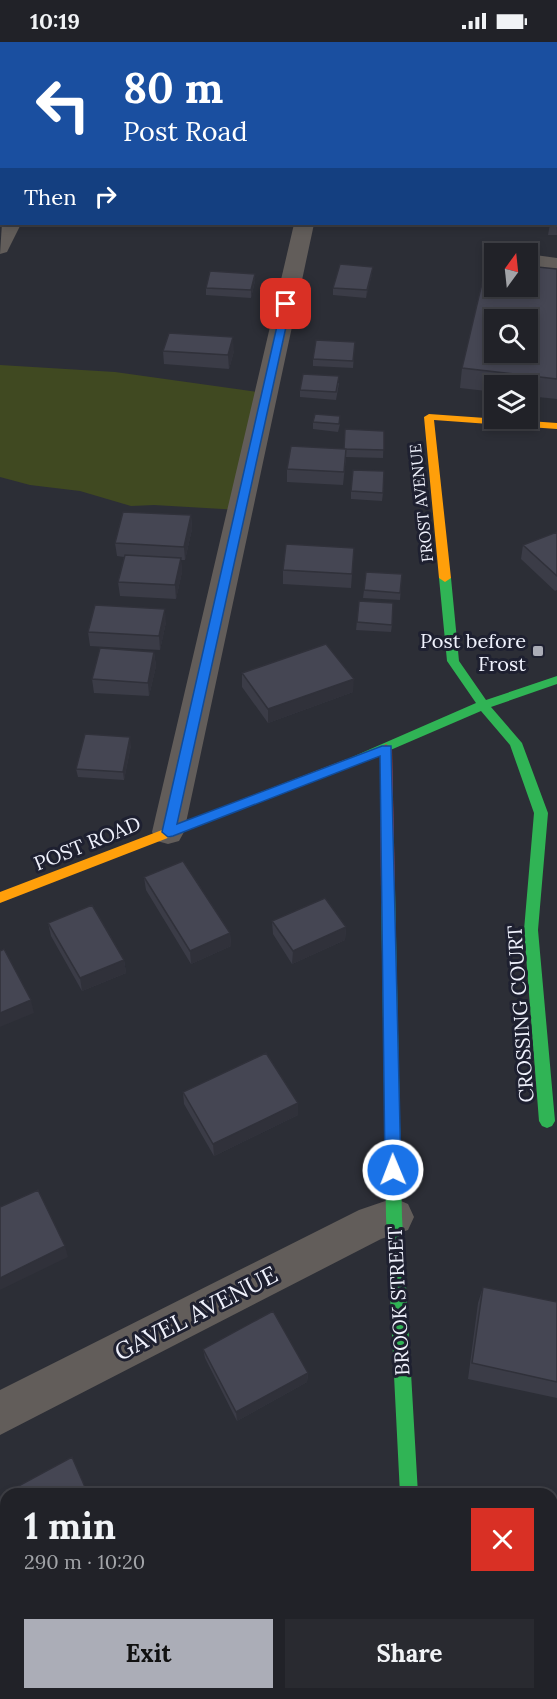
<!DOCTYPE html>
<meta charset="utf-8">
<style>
:root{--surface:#212228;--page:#292a30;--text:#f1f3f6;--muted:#a2a4a8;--line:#3e3f45;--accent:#abadb7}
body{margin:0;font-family:Lora,serif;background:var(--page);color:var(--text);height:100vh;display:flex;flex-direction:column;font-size:22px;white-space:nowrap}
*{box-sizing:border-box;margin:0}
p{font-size:20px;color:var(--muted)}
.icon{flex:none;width:33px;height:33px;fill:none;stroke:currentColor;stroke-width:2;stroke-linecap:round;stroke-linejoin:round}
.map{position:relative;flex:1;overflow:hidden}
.side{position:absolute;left:0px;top:1446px;width:558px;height:212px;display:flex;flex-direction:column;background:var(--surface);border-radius:18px 18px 0 0;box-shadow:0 3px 9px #0003,0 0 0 2px var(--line)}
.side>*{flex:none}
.top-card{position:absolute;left:0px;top:0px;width:558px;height:183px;box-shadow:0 3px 9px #0003,0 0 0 2px var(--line);background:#1a4fa0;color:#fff;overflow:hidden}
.needle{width:39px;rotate:15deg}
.fabs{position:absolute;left:484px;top:201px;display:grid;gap:12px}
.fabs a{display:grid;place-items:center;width:54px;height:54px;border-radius:0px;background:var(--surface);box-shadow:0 3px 9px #0003,0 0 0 2px var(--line);font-size:30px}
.pin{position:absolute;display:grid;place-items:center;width:51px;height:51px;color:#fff;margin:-26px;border-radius:12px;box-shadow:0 3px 9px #0006}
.me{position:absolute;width:66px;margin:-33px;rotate:359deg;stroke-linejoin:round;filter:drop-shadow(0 0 4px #0008)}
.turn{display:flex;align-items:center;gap:21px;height:126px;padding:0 24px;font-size:27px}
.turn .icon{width:78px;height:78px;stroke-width:2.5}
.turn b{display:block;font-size:42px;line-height:51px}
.then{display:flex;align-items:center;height:57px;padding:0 24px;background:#0003;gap:12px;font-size:22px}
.round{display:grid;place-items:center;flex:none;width:63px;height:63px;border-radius:0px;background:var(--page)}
.summary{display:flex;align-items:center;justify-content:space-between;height:102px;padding:0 24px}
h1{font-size:36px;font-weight:700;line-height:45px}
.button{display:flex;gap:12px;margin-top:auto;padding:12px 24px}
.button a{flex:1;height:69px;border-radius:0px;background:var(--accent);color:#111;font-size:24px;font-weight:700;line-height:69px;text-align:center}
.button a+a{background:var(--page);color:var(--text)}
.status{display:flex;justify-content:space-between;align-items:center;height:42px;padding:0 30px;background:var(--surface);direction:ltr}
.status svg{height:16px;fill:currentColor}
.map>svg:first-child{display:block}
.green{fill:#404921}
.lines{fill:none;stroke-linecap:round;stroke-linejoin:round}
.street{fill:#625d5a;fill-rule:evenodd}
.fast{fill:#30b455;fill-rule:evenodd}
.slow{fill:#ff9f0a;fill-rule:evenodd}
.jam{fill:#e5322d;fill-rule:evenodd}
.wall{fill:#3b3c47}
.shaded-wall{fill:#30313a}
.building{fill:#454653;stroke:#30313a;stroke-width:1.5;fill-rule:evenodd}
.route{fill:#1a73e8;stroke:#114b97;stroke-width:1.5}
.poi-dot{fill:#abadb7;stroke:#1e2030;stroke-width:2}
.labels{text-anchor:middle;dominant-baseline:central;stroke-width:6;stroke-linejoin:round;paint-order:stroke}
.far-street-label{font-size:16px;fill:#eff1fc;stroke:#1e2030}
.poi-label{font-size:20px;fill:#eff1fc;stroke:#1e2030;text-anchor:end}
.street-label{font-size:20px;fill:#eff1fc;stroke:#1e2030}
.near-street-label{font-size:24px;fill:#eff1fc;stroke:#1e2030}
</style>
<div class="status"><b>10:19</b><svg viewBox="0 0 49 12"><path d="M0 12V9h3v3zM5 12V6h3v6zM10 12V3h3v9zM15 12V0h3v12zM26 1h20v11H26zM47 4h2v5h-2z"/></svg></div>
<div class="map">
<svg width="557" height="1657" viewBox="0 0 557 1657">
<rect width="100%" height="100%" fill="#2c2e36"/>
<path class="green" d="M0 323 115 330 258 350 240 468 154 463 131 464 80 449 30 443 0 435Z"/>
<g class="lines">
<path class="street" d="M84 0H100L83 2Z
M342 0H358L359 2H341Z
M556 90H557V102H556Z
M2 181 21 182 7 210 0 212Z
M294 182H314L184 790 179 799 168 802 157 799 152 790Z
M528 212 557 216V228L528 224Z
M394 1156 408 1162 414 1175 408 1188 381 1197 0 1393V1348L359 1168Z
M396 1652H444L445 1657H395Z"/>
<path class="fast" d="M445 532 451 536 459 619 486 658 557 634V642L491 665 522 701 548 771 538 888 555 1079 552 1084 547 1086 542 1084 539 1079 524 888 534 771 510 703 481 669 351 725H343L341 722 343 719 476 661 447 619 439 536Z
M388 842 393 843 395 847 402 1175 418 1452H400L386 1175 381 847 383 843Z"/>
<path class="slow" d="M429 372 557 381V387L434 378 451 536 445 540 439 536 424 375Z
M347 717 351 719 353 722 351 725 0 861V850Z"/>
<path class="jam" d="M386 702 392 707 395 847 393 851H383L381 847 380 707Z"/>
</g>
<path class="wall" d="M490 0H518V2H490Z
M538 0H557V2H556Z
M556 164 557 193H548L550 182H556Z
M557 227V357L528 354V344H495V350L460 346 462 326Z
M372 232 366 256 333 253V246Z
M255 239 251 256 206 253V246Z
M355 300 353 326 313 324V317Z
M163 309H234L229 327 164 322Z
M339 341 336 358 300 355V348Z
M313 380 340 382 338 390 313 387Z
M384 389 383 416 346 415 343 443 287 440V427L344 407Z
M351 449 383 451 382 459 351 457Z
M191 473 192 487 185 518H181L182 530 176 557 120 554 118 540 124 515 117 514 115 501Z
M557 490V548L555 549 521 517 523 503Z
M354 506 351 546 283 542V528Z
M402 532 400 558 363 556 364 548Z
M359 559 392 583 391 590 356 588Z
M166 580 160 608 90 604 88 590Z
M154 610 156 624 149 654 94 651 92 637Z
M242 631 353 650 268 681 242 645Z
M131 703 124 738 78 735 76 727Z
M144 835 230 891 231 904 191 922 146 848Z
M272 879 346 885 345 898 292 922 273 892Z
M48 881 124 918 126 931 82 949 51 894Z
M183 1050 298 1061V1073L214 1114 184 1062Z
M483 1245 557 1260V1356L468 1337 478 1261Z
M203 1307 308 1331 307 1340 237 1379 205 1316Z"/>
<path class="shaded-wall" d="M373 225 372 232 366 256 367 248Z
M255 232V239L251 256V248Z
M233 295 234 309 229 327 228 313Z
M191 473 192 487 185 518 184 505Z
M181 516 182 530 176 557 175 543Z
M165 567 166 580 160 608 159 594Z
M154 610 156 624 149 654 148 641Z
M354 637 353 650 268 681V667Z
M130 695 131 703 124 738 123 730Z
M346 885 345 898 292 922 293 909Z
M230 891 231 904 191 922 190 909Z
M124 918 126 931 82 949 80 936Z
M31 958 34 971 0 985V971Z
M298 1061V1073L214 1114 213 1102Z
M65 1204 68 1215 0 1248V1236Z
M308 1331 307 1340 237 1379 236 1370Z
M6 1568V1577L2 1579 0 1576V1571Z"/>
<path class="building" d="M487 220 495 221V244H528V224L557 227V337L462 326ZM495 278H528V310H495Z
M340 222 373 225 367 248 333 246Z
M210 229 255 232 251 248 206 246Z
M169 291 233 295 228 313 163 309Z
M316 298 355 300 353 319 313 317Z
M303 332 339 334 336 350 300 348Z
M315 372 340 374 339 382 313 380Z
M345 387 384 389V408L344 407Z
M291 404 346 407 344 430 287 427Z
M353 428 384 429 383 451 351 449Z
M123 470 191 473 184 505 115 501Z
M557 490V534L523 503Z
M286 502 354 506 352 532 283 528Z
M125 513 181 516 175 543 118 540Z
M366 530 402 532 400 551 364 548Z
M359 559 393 561 392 583 357 580Z
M95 563 165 567 159 594 88 590Z
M326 602 354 637 268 667 242 631Z
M100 606 154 610 148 641 92 637Z
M85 692 130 695 123 730 76 727Z
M183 819 230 891 190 909 144 835Z
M325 856 346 885 293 909 272 879Z
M92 863 124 918 80 936 48 881Z
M4 907 31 958 0 971V909Z
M266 1011 298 1061 213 1102 183 1050Z
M38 1148 65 1204 0 1236V1165Z
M483 1245 557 1260V1340L472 1321Z
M273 1269 308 1331 236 1370 203 1307Z
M72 1415 88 1452H6V1568L0 1571V1454Z"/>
<path class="route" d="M286 259 291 262 177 782 382 704H391L401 1128 399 1133 393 1135 387 1133 385 1128 380 714 173 794 168 795 162 790 282 262Z"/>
<rect class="poi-dot" x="532" y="603" width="12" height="12" rx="3"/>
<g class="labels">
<g class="far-street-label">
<text transform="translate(421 461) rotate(-96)">FROST AVENUE</text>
</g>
<g class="poi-label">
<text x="526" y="598">Post before<tspan x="526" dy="23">Frost</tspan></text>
</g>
<g class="street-label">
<text transform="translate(87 801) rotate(-22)">POST ROAD</text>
<text transform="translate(520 972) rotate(-94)">CROSSING COURT</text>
<text transform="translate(398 1259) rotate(-93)">BROOK STREET</text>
</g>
<g class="near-street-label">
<text transform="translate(196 1271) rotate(-27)">GAVEL AVENUE</text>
</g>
</g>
</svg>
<div class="fabs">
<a><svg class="needle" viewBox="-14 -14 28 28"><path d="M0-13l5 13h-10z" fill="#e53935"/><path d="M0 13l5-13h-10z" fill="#a2a4a8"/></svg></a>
<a><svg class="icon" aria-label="search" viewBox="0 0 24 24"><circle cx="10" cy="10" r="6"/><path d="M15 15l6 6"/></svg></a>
<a><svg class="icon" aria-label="layers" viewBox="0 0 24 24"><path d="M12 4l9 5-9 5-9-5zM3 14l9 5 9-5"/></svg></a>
</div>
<div class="pin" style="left:286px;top:262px;background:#d93025"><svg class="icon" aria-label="arrive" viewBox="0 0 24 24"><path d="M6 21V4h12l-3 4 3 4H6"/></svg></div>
<svg class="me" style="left:393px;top:1128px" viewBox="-20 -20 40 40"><circle r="17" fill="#1a73e8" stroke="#fff" stroke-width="3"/><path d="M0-11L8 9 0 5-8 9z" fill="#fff"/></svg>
<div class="top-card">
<div class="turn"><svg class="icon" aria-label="left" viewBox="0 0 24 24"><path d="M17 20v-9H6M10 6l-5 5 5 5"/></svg><div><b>80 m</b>Post Road</div></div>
<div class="then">Then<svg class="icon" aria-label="right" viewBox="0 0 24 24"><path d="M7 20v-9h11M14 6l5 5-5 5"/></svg></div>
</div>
<section class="side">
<div class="summary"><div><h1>1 min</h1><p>290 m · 10:20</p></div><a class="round" style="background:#d93025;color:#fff"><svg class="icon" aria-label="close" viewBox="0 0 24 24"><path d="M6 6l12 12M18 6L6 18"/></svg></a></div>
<div class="button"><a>Exit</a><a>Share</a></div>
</section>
</div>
